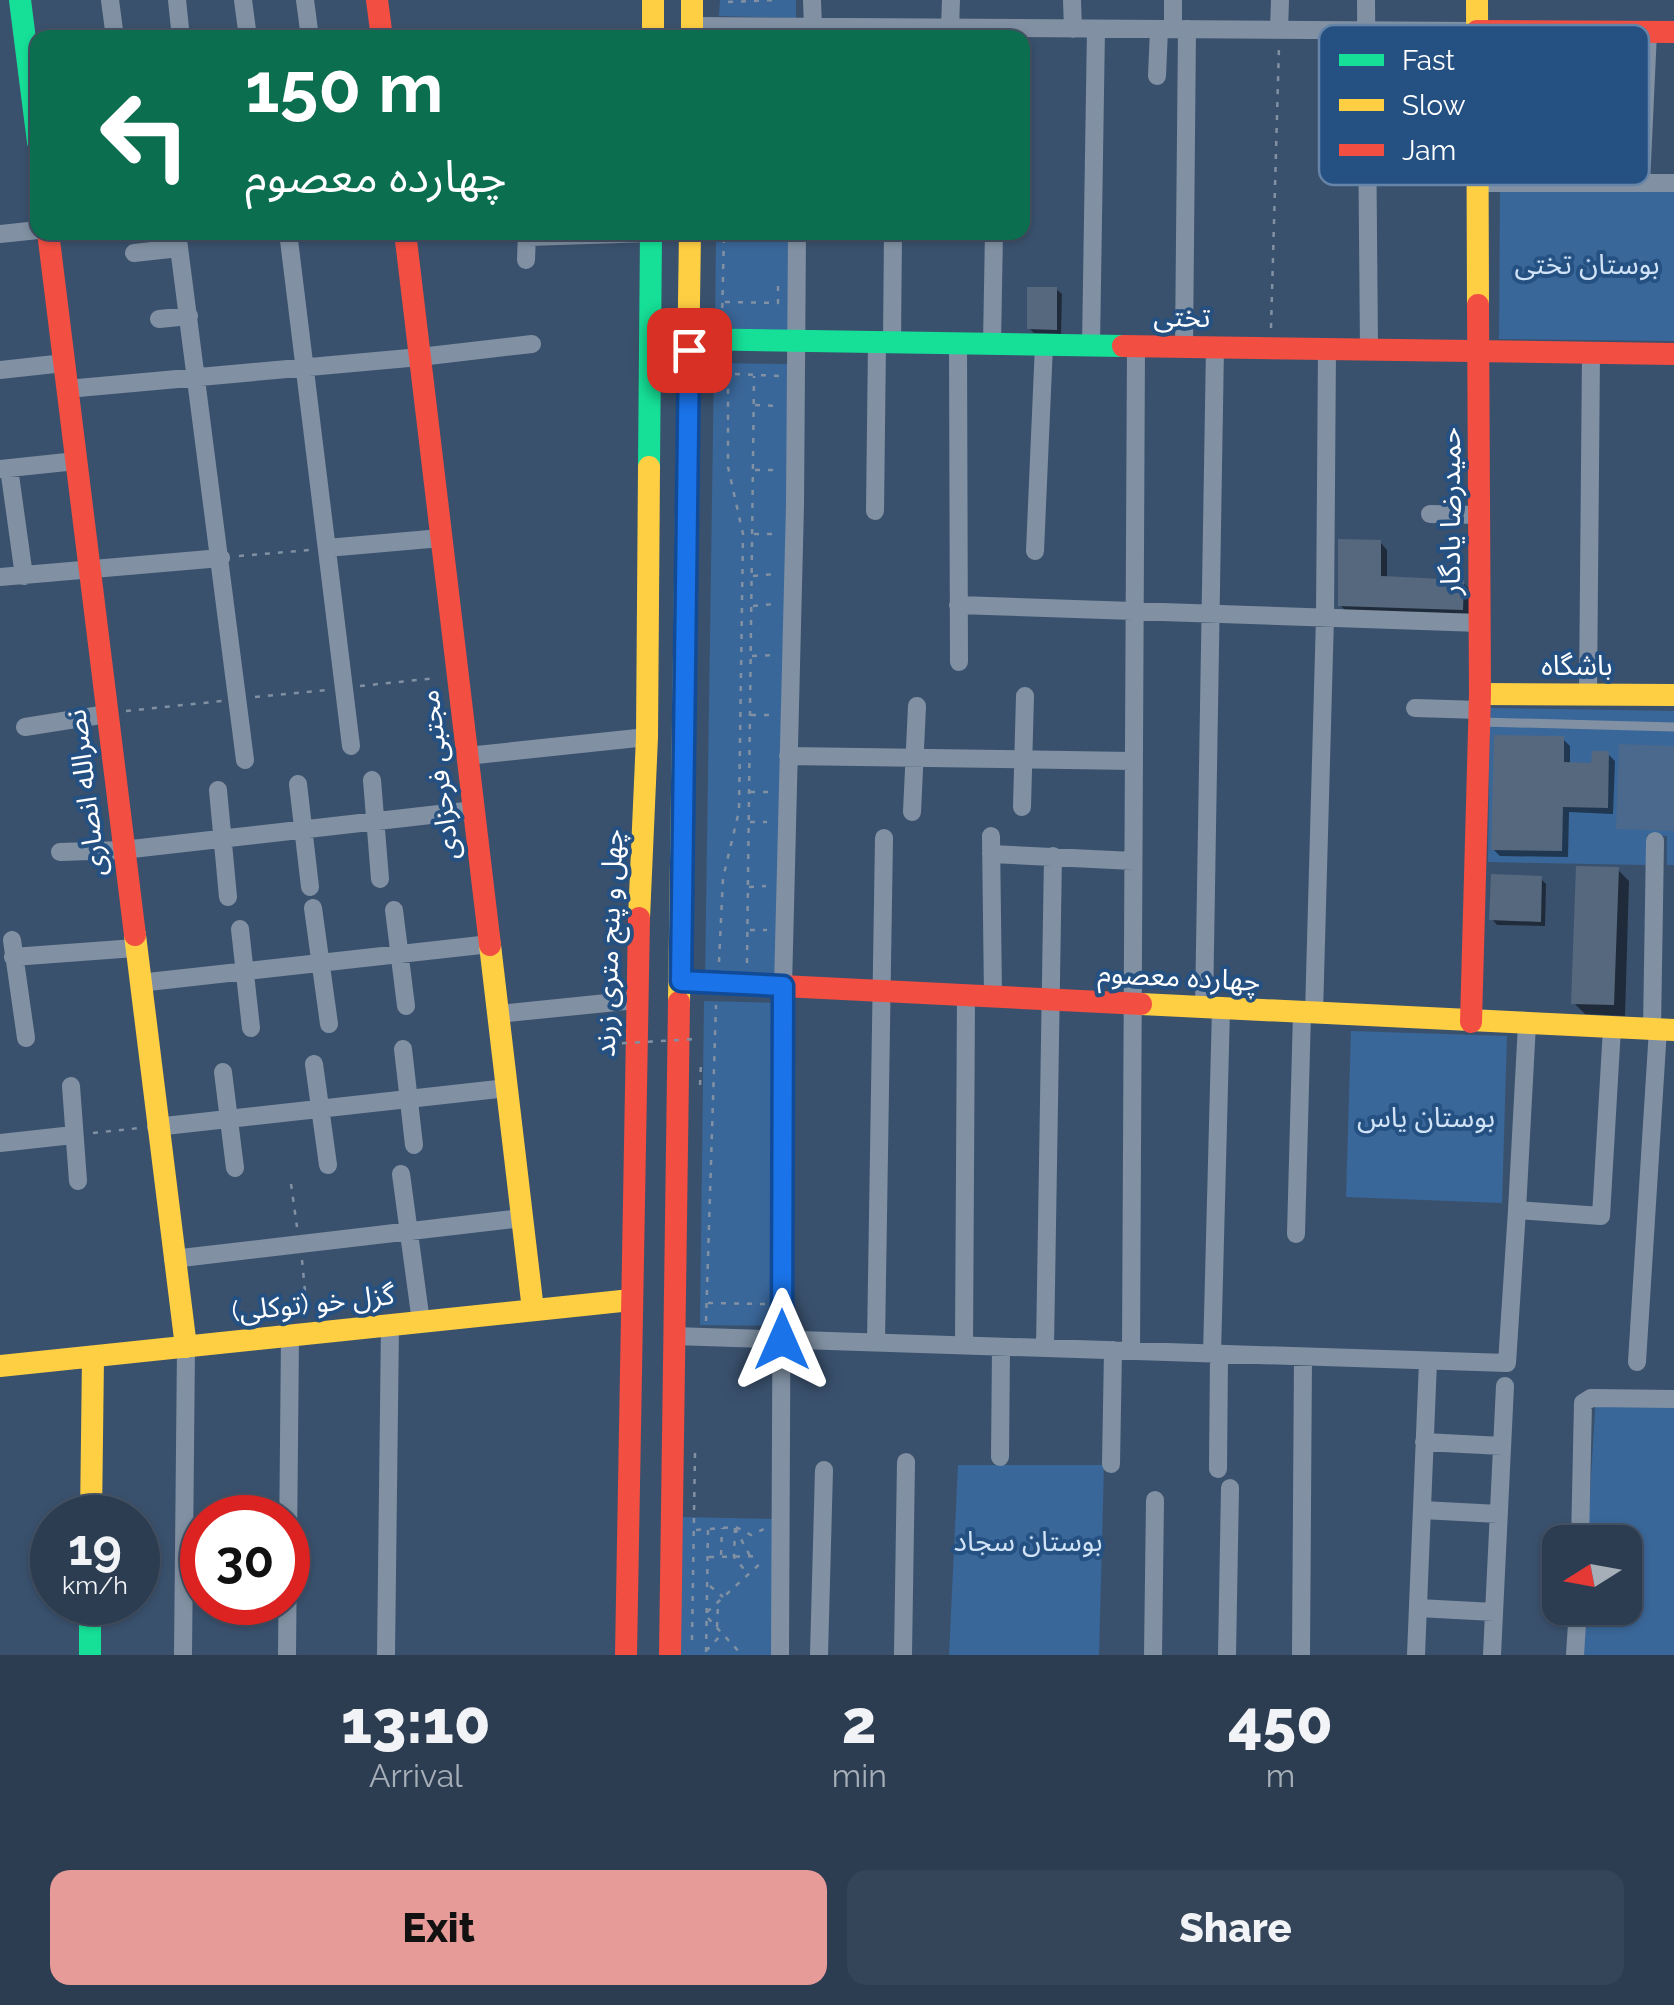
<!DOCTYPE html>
<meta charset="utf-8">
<style>
:root{--surface:#2c3d52;--page:#344459;--text:#f1f3f6;--muted:#a6aeb8;--line:#485669;--accent:#e69b98}
body{margin:0;font-family:Raleway,"Noto Sans Arabic",sans-serif;background:var(--page);color:var(--text);height:100vh;display:flex;flex-direction:column;font-size:38px;white-space:nowrap}
*{box-sizing:border-box;margin:0}
p{font-size:32px;color:var(--muted)}
.icon{flex:none;width:55px;height:55px;fill:none;stroke:currentColor;stroke-width:2;stroke-linecap:round;stroke-linejoin:round}
.map{position:relative;height:1655px;overflow:hidden}
.details{display:flex;flex-direction:column;background:var(--surface);flex:1}
.details>*{flex:none}
.top-card{position:absolute;left:30px;top:30px;width:1000px;height:210px;border-radius:20px;box-shadow:0 2px 8px #0004,0 0 0 2px var(--line);background:#0b6e4f;color:#fff;overflow:hidden}
.needle{width:65px;rotate:259deg}
.tools{position:absolute;left:1542px;top:1525px;display:grid;gap:20px}
.tools a{display:grid;place-items:center;width:100px;height:100px;border-radius:20px;background:var(--surface);box-shadow:0 2px 8px #0004,0 0 0 2px var(--line);font-size:50px}
.speed{position:absolute;left:30px;top:1495px;display:flex;gap:20px;font-size:50px;font-weight:700;text-align:center}
.speed>*{display:grid;place-content:center;width:130px;height:130px;border-radius:50%;background:var(--surface);box-shadow:0 2px 8px #0004,0 0 0 2px var(--line);line-height:1}
.speed small{font-size:25px;font-weight:400}
.speed .limit{border:15px solid #d22;background:#fff;color:#111}
.pin{position:absolute;display:grid;place-items:center;width:85px;height:85px;color:#fff;margin:-42px;border-radius:20px;box-shadow:0 5px 15px #0006}
.me{position:absolute;width:110px;margin:-55px;rotate:0deg;stroke-linejoin:round;filter:drop-shadow(0 0 8px #0008)}
.turn{display:flex;align-items:center;gap:35px;height:210px;padding:0 50px;font-size:45px}
.turn .icon{width:130px;height:130px;stroke-width:2.5}
.turn b{display:block;font-size:70px;line-height:85px}
.eta{display:flex;justify-content:space-evenly;align-items:center;height:170px;text-align:center}
.eta b{font-size:60px;font-weight:800;line-height:70px}
.button{display:flex;gap:20px;margin-top:auto;padding:20px 50px}
.button a{flex:1;height:115px;border-radius:20px;background:var(--accent);color:#111;font-size:40px;font-weight:800;line-height:115px;text-align:center}
.button a+a{background:var(--page);color:var(--text)}
.map>svg:first-child{display:block}
.green{fill:#3a6799}
.water{fill:#4a698c}
.shadow{fill:#0007}
.building{fill:#56687e}
.lines{fill:none;stroke-linecap:round;stroke-linejoin:round}
.path{stroke:#8191a3;stroke-width:2.5;stroke-dasharray:5 8;stroke-linecap:butt}
.lane{stroke:#8191a3;stroke-width:9}
.street{stroke:#8191a3;stroke-width:18}
.fast{stroke:#16e098;stroke-width:22}
.slow{stroke:#ffcf43;stroke-width:22}
.jam{stroke:#f24e42;stroke-width:22}
.path-bridge{stroke:#8191a3;stroke-width:2.5;stroke-dasharray:5 8;stroke-linecap:butt}
.route-casing{stroke:#114b97;stroke-width:25}
.route{stroke:#1a73e8;stroke-width:18}
.labels{text-anchor:middle;dominant-baseline:central;stroke-width:8;stroke-linejoin:round;paint-order:stroke}
.park-label{font-size:28px;fill:#d1e3f6;stroke:#255082}
.street-label{font-size:28px;fill:#fff;stroke:#255082}
.key{fill:#255082;stroke:#6684a8;stroke-width:2.5}
.key-label{font-size:28px;fill:#fff}
</style>
<div class="map">
<svg width="1674" height="1655" viewBox="0 0 1674 1655">
<rect width="100%" height="100%" fill="#3a516d"/>
<path class="green" d="M720 0H796V18L719 16Z
M1500 188 1674 190V341L1499 339Z
M716 233H793L792 333 715 332Z
M714 363 790 364 780 975 705 980Z
M1490 708 1674 711V865H1667V836L1647 835 1646 865 1488 862Z
M704 1001 781 1003 777 1326 700 1325Z
M1351 1031 1507 1036 1502 1203 1346 1197Z
M1596 1396 1674 1401V1655H1580L1583 1608H1625V1542H1587Z
M958 1465H1104L1099 1655H949Z
M680 1517 776 1519 772 1655H677Z"/>
<path class="water" d="M1619 744 1674 746V831L1616 829Z"/>
<path class="shadow" d="M1056 289 1062 294 1061 334 1034 333 1029 328Z
M1380 542 1387 550V578L1462 582 1470 589 1469 616 1347 612 1340 605Z
M1563 739 1570 746V765L1594 766 1608 754 1615 761 1613 814 1569 812 1568 857 1500 856 1493 849Z
M1618 870 1629 881 1625 1016 1585 1014 1574 1003Z
M1541 879 1546 884 1545 926 1497 925 1492 919Z"/>
<path class="building" d="M1027 287H1057V330L1027 329Z
M1338 539 1381 540V576L1464 580 1463 610 1338 606Z
M1494 735 1564 736V762L1591 763 1592 751H1609L1608 808 1563 807 1562 851 1491 850Z
M1576 866 1619 867 1614 1005 1571 1004Z
M1491 874 1542 876 1541 922 1489 920Z"/>
<g class="lines">
<path class="path" d="M728 2 775 0
M725 302 778 303V284
M722 321 724 232
M1271 328 1279 46
M709 373 781 376
M755 405 777 406
M755 470H777
M754 534H776
M239 556 310 550
M753 576 775 574
M753 606 775 604
M752 656 774 655
M360 686 436 678
M255 697 327 690
M126 711 222 701
M751 715H773
M750 792H772
M750 822H767
M749 887 766 886
M750 930H767
M719 962 723 878 739 811 743 534 728 467V384L725 359
M747 963 754 376
M609 1044 613 1020
M700 1085 701 1063
M93 1133 140 1128
M291 1184 297 1227
M302 1260 307 1312
M708 1303 765 1304
M706 1321 716 1005
M736 1527 751 1535 764 1529
M735 1528 750 1556
M710 1529 735 1527 734 1557 748 1574
M696 1530 708 1529 706 1655
M721 1555 722 1528
M709 1557 761 1556
M710 1586 723 1597
M707 1612 763 1561
M708 1618 742 1655
M717 1627 718 1605
M692 1640 695 1453
M706 1651 721 1635"/>
<path class="lane" d="M1482 722 1674 727"/>
<path class="street" d="M110 0 115 38
M177 0 181 38
M243 0 248 38
M305 0 310 38
M812 0 813 27
M1072 0 1073 29
M1366 0 1369 350
M692 26 1477 31
M950 28 951 0
M1173 29V0
M1279 30 1280 0
M1157 76 1159 29
M1479 183H1674
M1577 183 1580 32
M1641 183 1648 32
M177 232 245 760
M288 232 351 746
M0 234 38 230
M528 237 651 233
M134 253 179 248
M526 260 527 232
M159 319 189 316
M892 343 893 232
M958 343 959 662
M992 344 994 232
M1091 346 1096 29
M1184 347 1187 29
M0 370 64 363
M67 389 420 357 532 344
M9 468 24 576
M0 469 76 461
M875 511 877 342
M1430 514 1480 515
M327 548 441 538
M1035 551 1044 345
M0 577 221 558
M958 605 1480 623
M1588 695 1591 353
M1415 708 1480 710
M25 727 107 714
M467 756 647 737
M788 756 1134 761
M372 780 380 879
M298 784 310 887
M218 790 228 897
M1022 807 1025 696
M912 812 917 706
M991 836 993 997
M60 852 123 850 474 810
M991 854 1133 861
M313 908 329 1024
M394 910 406 1006
M240 929 251 1028
M12 940 26 1038
M13 957 135 948
M139 983 490 944
M1204 1008 1215 347
M498 1014 636 1000
M1314 1014 1325 617 1327 349
M1527 1024 1517 1210 1601 1216 1612 1028
M1652 1029 1655 841
M403 1049 414 1145
M314 1064 328 1165
M223 1072 235 1168
M71 1086 78 1181
M156 1127 507 1088
M0 1143 73 1135
M401 1174 421 1322
M1296 1234 1302 1013
M173 1259 522 1218
M674 1336 1507 1363 1517 1210
M876 1342 884 838
M964 1345 966 996
M1045 1348 1053 856
M1131 1351 1136 346
M1212 1354 1221 1009
M1637 1362 1658 1029
M1424 1442 1502 1446
M1000 1457 1001 1347
M1111 1464 1113 1350
M1218 1469 1219 1354
M1422 1510 1499 1514
M1580 1542 1583 1403 1591 1398 1674 1399
M1418 1608 1494 1612
M183 1655 186 1347
M287 1655 290 1336
M386 1655 390 1325
M780 1655 783 987 795 505 797 232
M819 1655 824 1470
M903 1655 906 1462
M1153 1655 1155 1500
M1227 1655 1230 1488
M1301 1655 1303 1357
M1416 1655 1428 1361
M1492 1655 1505 1386
M1575 1655 1578 1608"/>
<path class="fast" d="M20 0 38 142
M688 339 1123 346
M649 467 651 232
M90 1602V1655"/>
<path class="slow" d="M653 0V38
M692 0V38
M1477 0 1478 305
M1480 694 1674 695
M639 918 647 737 649 467
M135 935 186 1347
M490 945 533 1310
M679 1002 690 232
M1141 1004 1674 1030
M0 1366 631 1300
M91 1518 93 1357"/>
<path class="jam" d="M377 0 382 38
M1477 31 1674 32
M48 232 135 935
M405 232 490 945
M1123 346 1674 354
M681 981 1141 1004
M1471 1022 1480 694 1478 305
M626 1655 639 918
M670 1655 679 1002"/>
<path class="path-bridge" d="M609 1044 696 1039"/>
</g>
<g class="lines">
<g class="route-casing">
<path id="route" d="M689 350 681 981 783 986 782 1340"/>
</g>
<use href="#route" class="route"/>
</g>
<g class="labels">
<g class="park-label">
<text x="1587" y="264">بوستان تختی</text>
<text x="1426" y="1117">بوستان یاس</text>
<text x="1028" y="1541">بوستان سجاد</text>
</g>
<g class="street-label">
<text transform="translate(1182 317) rotate(1)">تختی</text>
<text transform="translate(1450 511) rotate(-90)">حمیدرضا یادگار</text>
<text x="1577" y="665">باشگاه</text>
<text transform="translate(439 775) rotate(-97)">مجتبی فرحزادی</text>
<text transform="translate(86 793) rotate(-97)">نصرالله انصاری</text>
<text transform="translate(609 943) rotate(-88)">چهل و پنج متری زرند</text>
<text transform="translate(1179 977) rotate(3)">چهارده معصوم</text>
<text transform="translate(313 1303) rotate(-6)">گزل خو (توکلی)</text>
</g>
</g>
<rect x="1319" y="25" width="330" height="160" rx="15" class="key"/>
<rect x="1339" y="54" width="45" height="12" fill="#16e098"/>
<rect x="1339" y="99" width="45" height="12" fill="#ffcf43"/>
<rect x="1339" y="144" width="45" height="12" fill="#f24e42"/>
<g class="key-label">
<text x="1402" y="70">Fast</text>
<text x="1402" y="115">Slow</text>
<text x="1402" y="160">Jam</text>
</g>
</svg>
<div class="tools">
<a><svg class="needle" viewBox="-14 -14 28 28"><path d="M0-13l5 13h-10z" fill="#e53935"/><path d="M0 13l5-13h-10z" fill="#a6aeb8"/></svg></a>
</div>
<div class="speed"><div>19<small>km/h</small></div><div class="limit">30</div></div>
<div class="pin" style="left:689px;top:350px;background:#d93025"><svg class="icon" aria-label="arrive" viewBox="0 0 24 24"><path d="M6 21V4h12l-3 4 3 4H6"/></svg></div>
<svg class="me" style="left:782px;top:1340px" viewBox="-20 -20 40 40"><path d="M0-17L14 15 0 8-14 15z" fill="#1a73e8" stroke="#fff" stroke-width="4"/></svg>
<div class="top-card">
<div class="turn"><svg class="icon" aria-label="left" viewBox="0 0 24 24"><path d="M17 20v-9H6M10 6l-5 5 5 5"/></svg><div><b>150 m</b>چهارده معصوم</div></div>
</div>
</div>
<section class="details">
<div class="eta">
<div><b>13:10</b><p>Arrival</p></div>
<div><b>2</b><p>min</p></div>
<div><b>450</b><p>m</p></div>
</div>
<div class="button"><a>Exit</a><a>Share</a></div>
</section>
